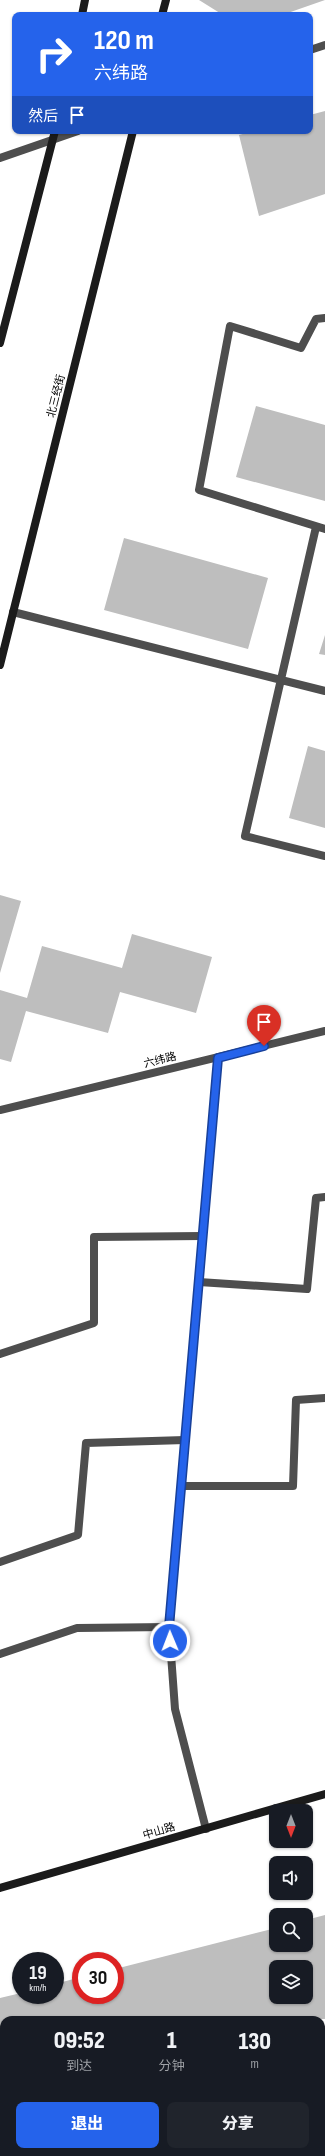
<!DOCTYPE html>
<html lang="zh">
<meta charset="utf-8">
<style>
:root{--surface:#171b24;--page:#20242c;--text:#f1f3f6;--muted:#9ea1a6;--accent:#2563eb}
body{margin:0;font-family:"Sofia Sans Condensed","Noto Sans SC",sans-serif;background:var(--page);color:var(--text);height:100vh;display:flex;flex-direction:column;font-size:15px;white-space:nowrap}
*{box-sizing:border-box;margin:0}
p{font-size:13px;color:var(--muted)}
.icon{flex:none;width:22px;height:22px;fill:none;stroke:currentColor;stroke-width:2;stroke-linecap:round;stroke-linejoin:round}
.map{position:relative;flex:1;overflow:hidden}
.sheet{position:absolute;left:0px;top:2016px;width:325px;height:140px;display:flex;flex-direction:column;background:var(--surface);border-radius:12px 12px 0 0;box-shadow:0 1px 3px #0004}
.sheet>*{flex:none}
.top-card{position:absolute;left:12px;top:12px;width:301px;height:122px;border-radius:8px;box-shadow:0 1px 3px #0004;background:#2563eb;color:#fff;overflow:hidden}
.needle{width:26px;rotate:180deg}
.fabs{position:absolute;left:269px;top:1804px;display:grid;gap:8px}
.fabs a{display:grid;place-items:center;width:44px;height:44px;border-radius:8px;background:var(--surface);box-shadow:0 1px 3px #0004;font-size:20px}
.speed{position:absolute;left:12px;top:1952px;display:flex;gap:8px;font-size:20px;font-weight:700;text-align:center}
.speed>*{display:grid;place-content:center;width:52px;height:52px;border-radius:50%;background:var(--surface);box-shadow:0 1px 3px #0004;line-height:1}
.speed small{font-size:10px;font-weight:400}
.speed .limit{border:6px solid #d22;background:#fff;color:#111}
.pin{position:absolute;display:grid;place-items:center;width:34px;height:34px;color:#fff;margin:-41px -17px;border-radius:50% 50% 50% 0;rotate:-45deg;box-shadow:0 0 4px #0007}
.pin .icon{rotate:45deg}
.me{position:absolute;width:44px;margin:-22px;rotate:359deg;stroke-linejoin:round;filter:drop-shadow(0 0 3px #0008)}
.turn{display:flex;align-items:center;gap:14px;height:84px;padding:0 16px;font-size:18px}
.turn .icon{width:52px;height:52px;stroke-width:2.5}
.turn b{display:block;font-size:28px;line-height:34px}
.then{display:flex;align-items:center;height:38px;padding:0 16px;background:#0003;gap:8px;font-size:15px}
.eta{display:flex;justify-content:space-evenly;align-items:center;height:68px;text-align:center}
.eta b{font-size:24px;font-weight:800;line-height:28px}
.action{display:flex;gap:8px;margin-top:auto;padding:8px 16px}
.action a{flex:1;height:46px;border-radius:8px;background:var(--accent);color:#fff;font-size:16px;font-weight:800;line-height:46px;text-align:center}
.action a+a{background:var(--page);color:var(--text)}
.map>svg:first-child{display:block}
.building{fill:#bebebe;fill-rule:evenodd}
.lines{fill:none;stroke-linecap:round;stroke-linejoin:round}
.lane{stroke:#4e4e4e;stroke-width:8}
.street{stroke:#4e4e4e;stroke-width:8}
.secondary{stroke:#1b1b1b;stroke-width:8}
.route-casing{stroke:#184099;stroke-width:10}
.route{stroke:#2563eb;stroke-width:7}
.labels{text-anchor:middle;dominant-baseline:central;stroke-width:3;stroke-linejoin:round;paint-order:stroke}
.street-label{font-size:11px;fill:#000;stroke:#fff}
</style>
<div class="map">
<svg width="325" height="2156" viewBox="0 0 325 2156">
<rect width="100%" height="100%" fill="#fff"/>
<path class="building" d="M199 0H325L282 15H223Z
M325 111V194L259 216 239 135 254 131H310V115Z
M256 406 325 425V501L236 477Z
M124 538 268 578 248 649 104 610Z
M325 635V655L319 654Z
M308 746 325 751V828L289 818Z
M0 895 21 901 0 973Z
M132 934 212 957 196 1013 120 992 108 1033 26 1011 11 1062 0 1059V990L27 998 42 946 122 968Z
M325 1915V2019L4 2020V2116L0 2117V1998L21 1993V1995H55V1984L81 1977V1995H115V1969L276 1928V1945H306V1920ZM276 1967H306V1997H276Z"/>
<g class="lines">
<path class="lane" d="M325 318 316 319 301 348 230 326 199 490 325 529
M316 527 245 836 325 856
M13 612 325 691
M199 1282 307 1289 316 1198 325 1197
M0 1354 94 1323V1237L203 1236
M181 1486H293L296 1400 325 1398
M0 1562 78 1535 86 1443 185 1440
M0 1654 77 1628 169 1627"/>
<path class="street" d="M310 50 325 45
M0 158 78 131
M0 1110 325 1031
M206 1829 175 1709 169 1627 218 1057"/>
<path class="secondary" d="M82 15 85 0
M162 15 166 0
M0 343 55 131
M0 665 133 131
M0 1888 325 1794"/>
</g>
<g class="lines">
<g class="route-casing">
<path id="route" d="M170 1641 169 1627 218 1058 264 1046"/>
</g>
<use href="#route" class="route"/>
</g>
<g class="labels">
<g class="street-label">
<text transform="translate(56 396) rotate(-76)">北三经街</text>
<text transform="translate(160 1060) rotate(-14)">六纬路</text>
<text transform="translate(159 1831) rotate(-16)">中山路</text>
</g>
</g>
</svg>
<div class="fabs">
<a><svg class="needle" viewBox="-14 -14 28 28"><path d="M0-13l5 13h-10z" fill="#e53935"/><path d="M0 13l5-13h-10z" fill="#9ea1a6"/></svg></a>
<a><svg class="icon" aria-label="sound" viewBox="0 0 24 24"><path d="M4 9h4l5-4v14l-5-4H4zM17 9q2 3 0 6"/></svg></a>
<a><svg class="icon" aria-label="search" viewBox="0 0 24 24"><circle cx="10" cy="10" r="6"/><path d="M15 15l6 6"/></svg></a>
<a><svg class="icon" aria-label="layers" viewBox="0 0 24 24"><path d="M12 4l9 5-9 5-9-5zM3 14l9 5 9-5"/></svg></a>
</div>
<div class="speed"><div>19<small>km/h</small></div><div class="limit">30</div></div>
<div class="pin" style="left:264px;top:1046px;background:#d93025"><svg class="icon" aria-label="arrive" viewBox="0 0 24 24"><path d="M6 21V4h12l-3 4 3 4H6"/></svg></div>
<svg class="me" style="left:170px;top:1641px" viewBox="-20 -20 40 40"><circle r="17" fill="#2563eb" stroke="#fff" stroke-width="3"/><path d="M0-11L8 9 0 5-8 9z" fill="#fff"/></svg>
<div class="top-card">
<div class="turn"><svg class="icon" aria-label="right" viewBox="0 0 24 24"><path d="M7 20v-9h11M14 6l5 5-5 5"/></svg><div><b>120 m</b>六纬路</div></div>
<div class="then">然后<svg class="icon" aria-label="arrive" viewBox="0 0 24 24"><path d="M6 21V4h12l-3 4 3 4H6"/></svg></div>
</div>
<section class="sheet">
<div class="eta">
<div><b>09:52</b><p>到达</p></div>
<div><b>1</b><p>分钟</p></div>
<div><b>130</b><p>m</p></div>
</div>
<div class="action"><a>退出</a><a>分享</a></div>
</section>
</div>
